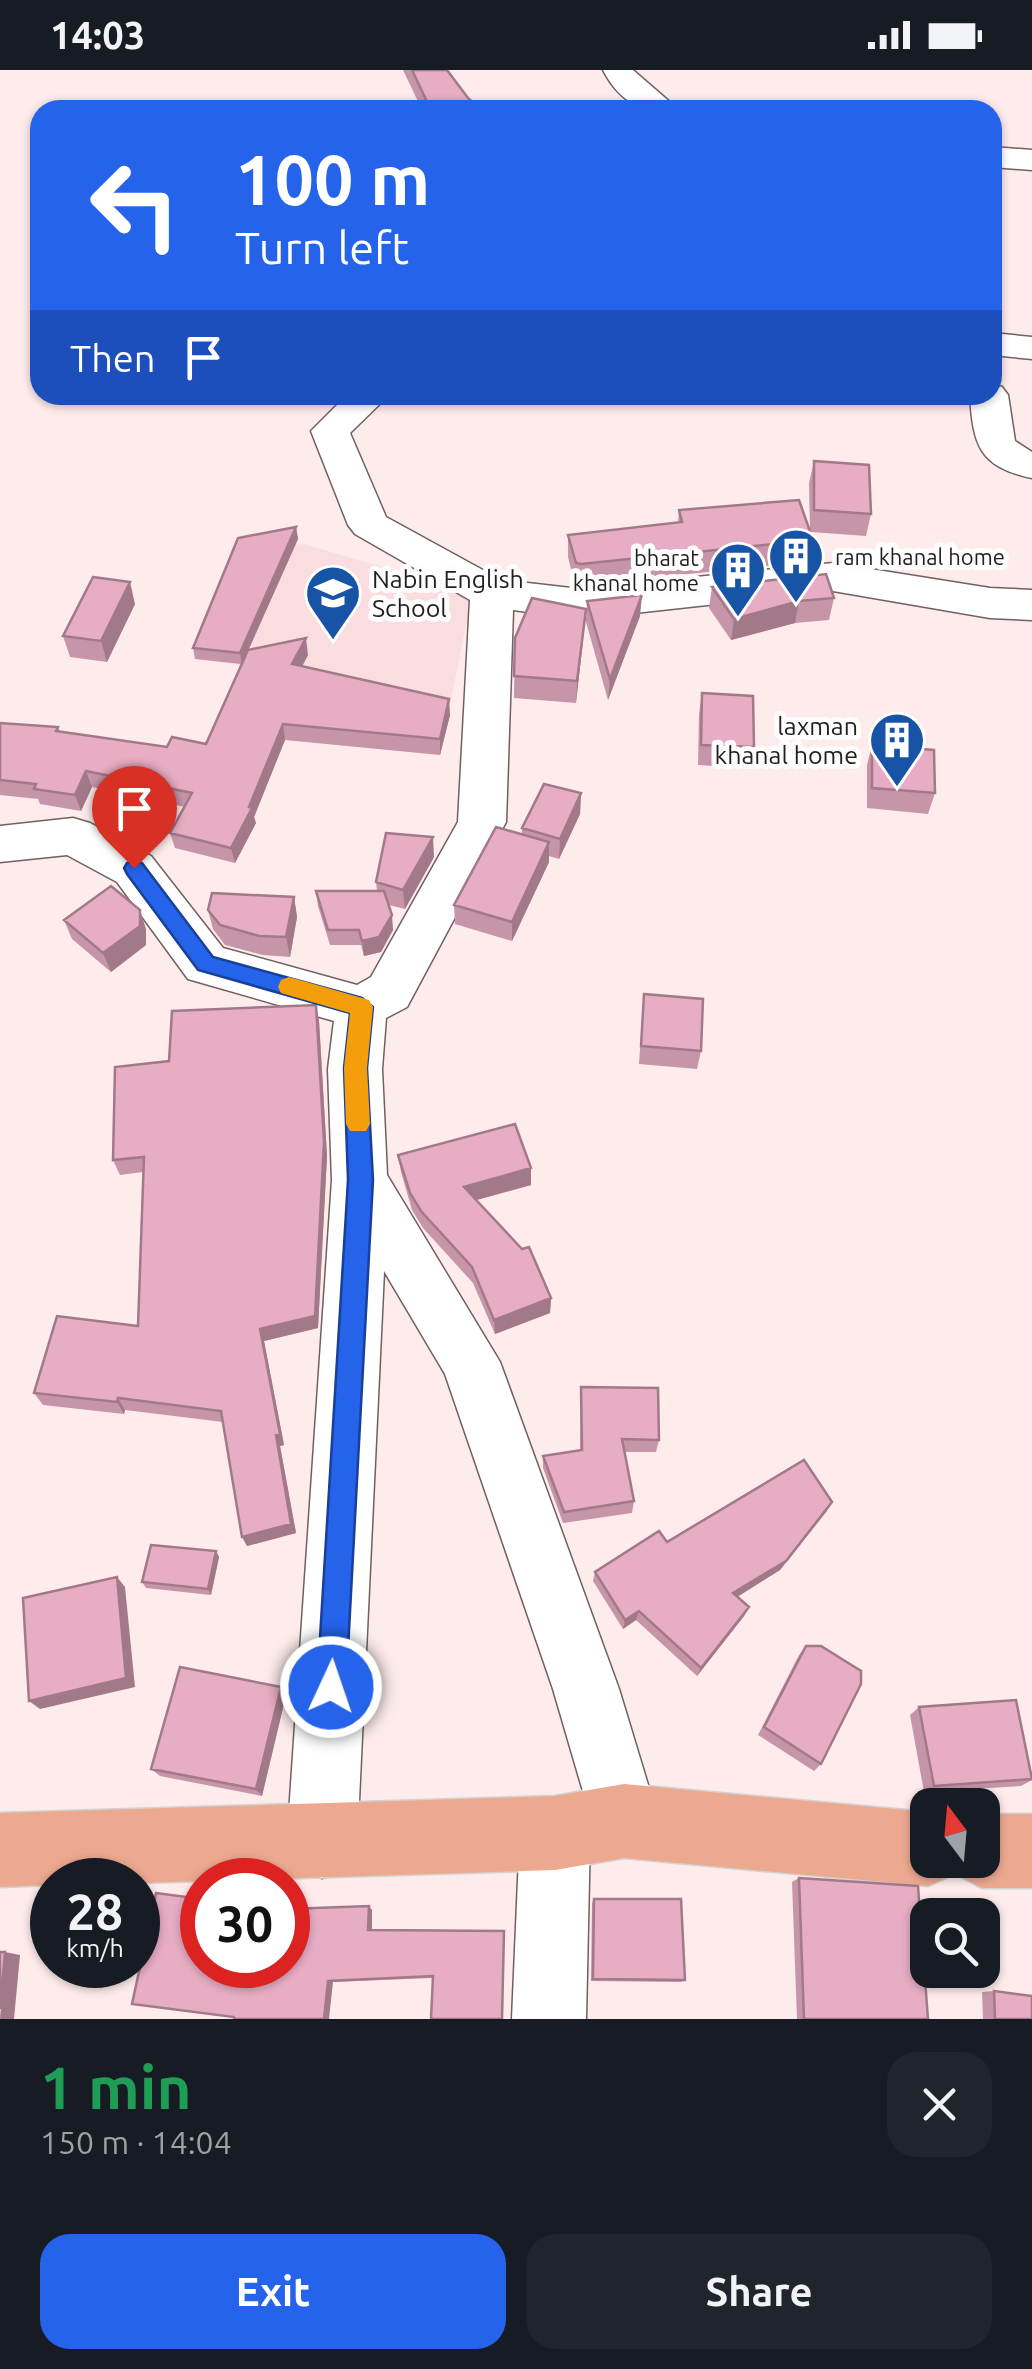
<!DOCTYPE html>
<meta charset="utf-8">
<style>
:root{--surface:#171b24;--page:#20242c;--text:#f1f3f6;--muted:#9ea1a6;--accent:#2563eb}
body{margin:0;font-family:Ubuntu,sans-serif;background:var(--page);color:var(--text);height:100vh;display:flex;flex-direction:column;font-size:38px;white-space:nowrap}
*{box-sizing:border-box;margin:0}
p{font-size:32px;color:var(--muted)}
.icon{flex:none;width:55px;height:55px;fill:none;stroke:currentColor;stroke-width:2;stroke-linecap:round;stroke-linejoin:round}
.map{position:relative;height:1949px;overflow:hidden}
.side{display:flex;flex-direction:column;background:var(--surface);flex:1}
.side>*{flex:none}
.hud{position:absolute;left:30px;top:30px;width:972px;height:305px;border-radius:30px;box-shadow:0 2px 8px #0004;background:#2563eb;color:#fff;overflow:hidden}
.needle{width:65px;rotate:344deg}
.controls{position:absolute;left:910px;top:1718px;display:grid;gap:20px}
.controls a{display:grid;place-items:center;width:90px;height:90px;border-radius:20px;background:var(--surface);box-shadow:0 2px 8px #0004;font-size:50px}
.speed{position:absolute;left:30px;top:1788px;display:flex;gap:20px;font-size:50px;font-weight:700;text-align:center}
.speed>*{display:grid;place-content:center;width:130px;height:130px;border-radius:50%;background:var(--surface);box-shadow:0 2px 8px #0004;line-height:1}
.speed small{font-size:25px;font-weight:400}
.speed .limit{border:15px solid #d22;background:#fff;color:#111}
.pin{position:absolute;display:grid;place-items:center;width:85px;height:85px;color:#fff;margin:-102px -42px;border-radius:50% 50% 50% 0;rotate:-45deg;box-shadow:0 0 10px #0007}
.pin .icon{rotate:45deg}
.me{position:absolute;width:110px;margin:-55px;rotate:3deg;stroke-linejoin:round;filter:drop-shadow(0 0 8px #0008)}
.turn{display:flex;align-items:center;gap:35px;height:210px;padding:0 40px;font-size:45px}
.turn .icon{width:130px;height:130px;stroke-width:2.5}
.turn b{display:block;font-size:70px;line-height:85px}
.then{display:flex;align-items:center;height:95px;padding:0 40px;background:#0003;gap:20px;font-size:38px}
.round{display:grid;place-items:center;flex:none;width:105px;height:105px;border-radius:30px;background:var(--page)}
.head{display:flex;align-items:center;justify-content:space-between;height:170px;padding:0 40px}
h1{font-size:60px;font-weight:700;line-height:75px;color:#1e9e55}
.action{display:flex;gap:20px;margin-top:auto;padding:20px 40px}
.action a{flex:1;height:115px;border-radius:30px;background:var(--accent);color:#fff;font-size:40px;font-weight:700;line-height:115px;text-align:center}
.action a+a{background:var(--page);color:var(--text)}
.status{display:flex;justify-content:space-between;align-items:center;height:70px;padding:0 50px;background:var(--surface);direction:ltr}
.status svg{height:28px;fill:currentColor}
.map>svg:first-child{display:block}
.built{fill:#fadedf}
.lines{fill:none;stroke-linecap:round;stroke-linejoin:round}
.minor-casing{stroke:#716061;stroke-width:3}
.major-casing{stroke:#d3d2d2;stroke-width:3}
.minor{fill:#fff;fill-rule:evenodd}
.major{fill:#eca990;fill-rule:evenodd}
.wall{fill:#c795a9}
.shaded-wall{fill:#a27989}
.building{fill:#e7adc4;stroke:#a27989;stroke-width:2.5}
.route{fill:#2563eb;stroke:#184099;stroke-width:2.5}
.slow{fill:#f59e0b}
.labels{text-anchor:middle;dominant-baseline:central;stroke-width:10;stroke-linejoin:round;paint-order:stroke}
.far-poi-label{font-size:22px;fill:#251e1e;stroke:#fdfdfd;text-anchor:start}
.poi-label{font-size:25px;fill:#251e1e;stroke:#fdfdfd;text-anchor:start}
</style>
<div class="status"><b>14:03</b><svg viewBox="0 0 49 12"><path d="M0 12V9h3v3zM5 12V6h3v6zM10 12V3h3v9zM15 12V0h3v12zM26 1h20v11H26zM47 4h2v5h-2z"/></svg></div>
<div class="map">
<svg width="1032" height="1949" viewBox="0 0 1032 1949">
<rect width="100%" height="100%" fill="#feebeb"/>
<path class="built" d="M304 474 484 527 466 555 440 685 278 669 250 596 195 589 240 479Z"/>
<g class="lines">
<g class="minor-casing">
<path id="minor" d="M603 0H633L679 40C641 40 622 36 603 0Z
M992 77 1032 80V100L992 97Z
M992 263 1032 267V289L992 285Z
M992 314 1002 317 1008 325 1015 371 1032 382V408C979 397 973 375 970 325H992Z
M347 325H389L350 363 386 447 501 510 580 519 833 493 990 518 1032 520V550L990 548 833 521 580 549 513 540 506 752 407 937 386 948 382 999 387 1105 500 1292 619 1619 659 1751 649 1776 624 1786 599 1776 553 1619 445 1304 384 1201 357 1773 347 1798 322 1808 297 1798 287 1773 332 1110 328 999 334 951 188 909 117 812 67 785 0 792V756L73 748 90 753 151 786 223 878 357 915 371 907 458 752 470 530 355 464 348 455 311 361Z
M555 1728 580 1738 590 1763 586 1949H512L520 1763 530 1738Z"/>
</g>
<g class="major-casing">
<path id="major" d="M624 1714 928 1742V1790H982V1744H1032V1818H982L955 1804 928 1816 624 1788 555 1800 138 1813 52 1810V1815L0 1817V1743L555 1726Z"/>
</g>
<use href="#minor" class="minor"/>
<use href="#major" class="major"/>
</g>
<path class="wall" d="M403 0H447L468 28 481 40H422Z
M814 391 871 444 866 466 811 462 813 470 809 492 575 515 568 487V465L678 452 679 440 810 460 809 413Z
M296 457 298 469 249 579 308 585 302 596 450 645 440 685 285 670 254 747 256 753 235 793 175 778 170 763 185 737 92 717 81 741 40 734 38 729 0 725V653L58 657 60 662 167 677 206 674 241 594 195 589 193 578Z
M712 517 834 528 829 550 795 553 731 570 709 538Z
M587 531 640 546 608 630 586 552Z
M135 534 107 592 70 587 63 566Z
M586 539 576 633 514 628 515 568Z
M702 623 754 677 750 698 698 695 699 644Z
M872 675 935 723 928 744 867 738V695Z
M581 723 580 744 559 789 549 786V792L512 871 455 854 454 835 522 764V758Z
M434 787 405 839 389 835 393 860 381 882 364 886 361 875H330L318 836 316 821H377L376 812Z
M294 827 297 847 290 887 263 885 225 875 213 859 208 840Z
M64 850 146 859V875L111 902 72 869Z
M644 924 701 981 697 999 639 994Z
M316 935 319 951 327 1086 318 1258 264 1271 284 1375 280 1376 296 1463 247 1476 223 1352 125 1340 124 1344 43 1335 34 1323 138 1256 143 1102 120 1105 113 1090 169 991Z
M398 1085 531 1098V1115L477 1130 551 1228 550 1243 495 1264 473 1213 423 1158 412 1140 401 1102Z
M581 1317 659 1370 656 1382H625L634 1431 632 1443 563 1453 543 1398V1386L580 1380Z
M832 1432 826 1442 780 1500 737 1527 749 1537 744 1546 697 1606 636 1550 623 1559 593 1511 595 1502 667 1472Z
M216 1481 219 1487 211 1525 146 1518 142 1512Z
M806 1576 821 1694 814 1701 758 1665 799 1585Z
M281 1617 286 1625 262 1726 160 1706 151 1699Z
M919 1637 1032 1710 1021 1716 924 1722 910 1645Z
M799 1808 928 1949H797L792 1812Z
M594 1829 685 1910 681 1912 591 1911 592 1833Z
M372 1840V1860L504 1861 433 1908 333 1912 234 1947 202 1895Z
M994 1921 1032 1949H983L982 1922Z"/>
<path class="shaded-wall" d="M296 457 298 469 242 594 240 583Z
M130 512 135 534 107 592 101 571Z
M642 525 640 546 608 630 610 609Z
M799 531 795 553 731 570 734 549Z
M586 539 584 561 576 633 577 611Z
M306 568 308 585 295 610 292 594Z
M449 629 450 645 440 685V669Z
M283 654 285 670 254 747 256 753 235 793 231 778Z
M86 701 92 717 81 741 75 725Z
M581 723 580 744 559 789 560 769Z
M433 767 434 787 405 839 403 820Z
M549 772V792L512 871V852Z
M294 827 297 847 290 887 286 867Z
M140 840 146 859V875L111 902 103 883Z
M392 845 393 860 381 882 364 886 362 871Z
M316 935 319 951 327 1086 318 1258 264 1271 284 1375 280 1376 296 1463 247 1476 242 1467 276 1365 260 1259Z
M531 1098V1115L465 1133 464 1117Z
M551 1228 550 1243 495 1264 494 1250Z
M118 1328 125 1340 124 1344 117 1332Z
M832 1432 826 1442 780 1500 729 1532 733 1523Z
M216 1481 219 1487 211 1525 208 1519Z
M117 1507 125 1517 135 1617 40 1639 29 1631Z
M749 1537 744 1546 697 1606 701 1598Z
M639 1541 636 1550 623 1559 625 1550Z
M281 1617 286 1625 262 1726 256 1719Z
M369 1836 372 1840V1863L368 1860Z
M5 1882 20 1885 14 1949H0Z
M328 1911 333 1912 329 1949H324Z"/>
<path class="building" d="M412 0H447L468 28 481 40H431Z
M814 391 869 395 871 444 814 440Z
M799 430 813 470 581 494 576 493 568 465 682 452 679 440Z
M296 457 240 583 193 578 238 468Z
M826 504 834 528 799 531 734 549 712 517Z
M93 507 130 512 101 571 63 566Z
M642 525 610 609 587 531Z
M532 528 586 539 577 611 514 606 515 568Z
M306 568 292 594 449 629 440 669 283 654 249 737 252 738 231 778 170 763 192 723 86 701 75 725 34 719 36 714 0 710V653L58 657 56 661 167 677 172 667 206 674 248 580Z
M702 623 753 626 754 677 701 675Z
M872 675 934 680 935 723 872 718Z
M544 714 581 723 560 769 522 758Z
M496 757 549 772 512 852 454 835Z
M386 763 433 767 403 820 376 812Z
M111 816 140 840V856L103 883 64 850Z
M316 821H384L392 845 379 867 362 871 359 860H328Z
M212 823 294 827 286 867 259 866 220 855 208 840Z
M644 924 703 929 701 981 641 976Z
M316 935 324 1072 315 1246 260 1259 280 1364 276 1365 291 1454 242 1467 221 1341 118 1328 117 1332 34 1323 57 1246 138 1256 144 1087 113 1090 115 997 169 991 172 941Z
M515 1054 531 1098 464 1117 522 1179 529 1177 551 1228 494 1250 472 1197 421 1141 410 1123 398 1085Z
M581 1317 658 1318 659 1370 622 1369 634 1431 564 1442 543 1386 582 1380Z
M804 1390 832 1432 786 1491 733 1523 749 1537 701 1598 639 1541 625 1550 595 1502 659 1461 667 1472Z
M151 1475 216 1481 208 1519 142 1512Z
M117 1507 126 1608 29 1631 23 1528Z
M806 1576H821L861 1601V1614L821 1694 764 1657Z
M180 1597 281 1617 256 1719 151 1699Z
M1016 1630 1032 1709 934 1716 919 1637Z
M799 1808 918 1816 928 1949H804Z
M156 1823 202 1829V1895H288V1839L369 1836 368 1860 504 1861 502 1949H431L433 1906 328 1911 324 1949H234V1947L132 1934Z
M594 1829H681L685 1910 593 1909Z
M0 1882H5L0 1939Z
M994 1921 1032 1926V1949H995Z"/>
<path class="route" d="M134 790 142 793 213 887 362 928 373 937 367 998 373 1110 346 1617 341 1627 331 1631 321 1627 317 1617 348 1110 344 998 350 943 198 900 127 804 124 798 127 793Z"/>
<path class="slow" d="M289 907 369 930 373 937 367 998 370 1054 366 1061H350L346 1054 344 998 350 943 281 923 278 917 281 910Z"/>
<defs>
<g id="building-pin" transform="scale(2.875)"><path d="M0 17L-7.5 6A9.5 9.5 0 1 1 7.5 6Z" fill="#1754a5" stroke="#fdfdfd"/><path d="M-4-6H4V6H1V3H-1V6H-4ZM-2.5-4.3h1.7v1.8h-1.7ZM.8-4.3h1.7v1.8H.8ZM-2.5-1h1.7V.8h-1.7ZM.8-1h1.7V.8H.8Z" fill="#fff"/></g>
<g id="school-pin" transform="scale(2.875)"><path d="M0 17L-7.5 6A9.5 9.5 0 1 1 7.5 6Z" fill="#1754a5" stroke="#fdfdfd"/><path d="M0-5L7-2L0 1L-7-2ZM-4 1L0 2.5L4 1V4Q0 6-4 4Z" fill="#fff"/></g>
</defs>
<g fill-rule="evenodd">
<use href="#building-pin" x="796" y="486"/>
<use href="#building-pin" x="738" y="500"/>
<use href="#school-pin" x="333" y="523"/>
<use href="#building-pin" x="897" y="670"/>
</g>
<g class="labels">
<g class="far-poi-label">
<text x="835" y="486">ram khanal home</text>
<text x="699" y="487" text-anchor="end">bharat<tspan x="699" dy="25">khanal home</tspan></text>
</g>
<g class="poi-label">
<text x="372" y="509">Nabin English<tspan x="372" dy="29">School</tspan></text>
<text x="858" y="656" text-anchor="end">laxman<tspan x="858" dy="29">khanal home</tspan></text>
</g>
</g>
</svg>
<div class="controls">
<a><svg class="needle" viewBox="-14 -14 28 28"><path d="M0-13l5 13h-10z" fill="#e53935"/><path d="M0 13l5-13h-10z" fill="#9ea1a6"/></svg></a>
<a><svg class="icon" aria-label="search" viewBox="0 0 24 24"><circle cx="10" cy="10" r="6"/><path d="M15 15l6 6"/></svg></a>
</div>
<div class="speed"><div>28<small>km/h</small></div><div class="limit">30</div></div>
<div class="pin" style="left:134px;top:798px;background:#d93025"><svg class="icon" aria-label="arrive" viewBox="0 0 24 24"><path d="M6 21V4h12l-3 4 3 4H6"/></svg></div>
<svg class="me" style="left:331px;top:1617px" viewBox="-20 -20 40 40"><circle r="17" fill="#2563eb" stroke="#fff" stroke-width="3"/><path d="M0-11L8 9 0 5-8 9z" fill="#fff"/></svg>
<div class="hud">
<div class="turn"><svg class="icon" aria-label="left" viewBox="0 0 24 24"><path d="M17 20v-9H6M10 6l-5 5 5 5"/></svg><div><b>100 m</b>Turn left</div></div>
<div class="then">Then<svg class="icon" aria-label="arrive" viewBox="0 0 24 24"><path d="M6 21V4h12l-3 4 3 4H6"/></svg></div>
</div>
</div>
<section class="side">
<div class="head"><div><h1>1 min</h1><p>150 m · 14:04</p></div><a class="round"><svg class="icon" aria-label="close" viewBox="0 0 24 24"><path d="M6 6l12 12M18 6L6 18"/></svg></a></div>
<div class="action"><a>Exit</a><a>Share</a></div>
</section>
